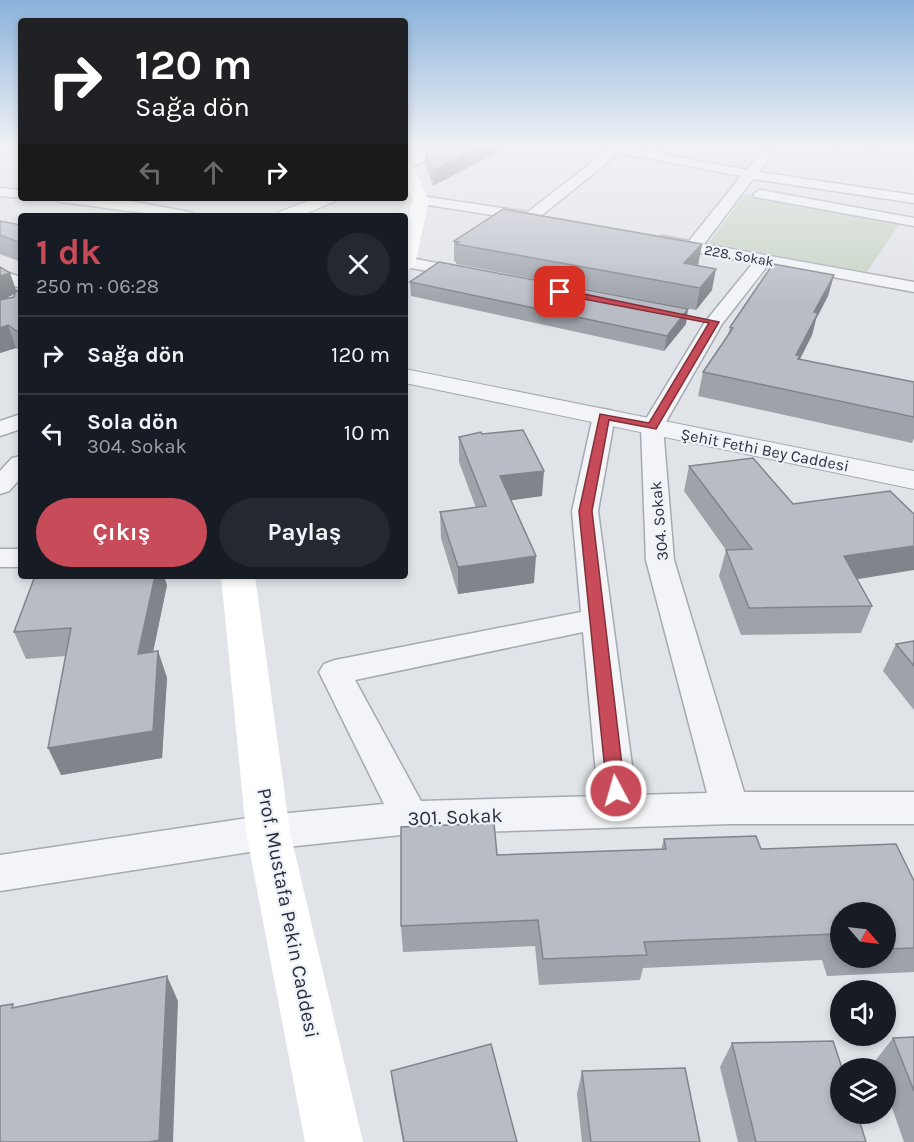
<!DOCTYPE html>
<html lang="tr">
<meta charset="utf-8">
<style>
:root{--surface:#171b24;--page:#242831;--text:#f1f3f6;--muted:#9ea1a6;--line:#363941;--accent:#c74b58}
body{margin:0;font-family:Karla,sans-serif;background:var(--page);color:var(--text);height:100vh;display:flex;flex-direction:column;font-size:22px;white-space:nowrap}
*{box-sizing:border-box;margin:0}
p{font-size:20px;color:var(--muted)}
.icon{flex:none;width:33px;height:33px;fill:none;stroke:currentColor;stroke-width:2;stroke-linecap:round;stroke-linejoin:round}
.map{position:relative;flex:1;overflow:hidden}
.side{position:absolute;left:18px;top:213px;width:390px;height:366px;display:flex;flex-direction:column;background:var(--surface);border-radius:6px;box-shadow:0 3px 9px #0003}
.side>*{flex:none}
.top-card{position:absolute;left:18px;top:18px;width:390px;height:183px;border-radius:6px;box-shadow:0 3px 9px #0003;background:#202124;color:#fff;overflow:hidden}
.needle{width:39px;rotate:118deg}
.fabs{position:absolute;left:830px;top:902px;display:grid;gap:12px}
.fabs a{display:grid;place-items:center;width:66px;height:66px;border-radius:50%;background:var(--surface);box-shadow:0 3px 9px #0003;font-size:30px}
.pin{position:absolute;display:grid;place-items:center;width:51px;height:51px;color:#fff;margin:-26px;border-radius:12px;box-shadow:0 3px 9px #0006}
.me{position:absolute;width:66px;margin:-33px;rotate:354deg;stroke-linejoin:round;filter:drop-shadow(0 0 4px #0008)}
.turn{display:flex;align-items:center;gap:21px;height:126px;padding:0 18px;font-size:27px}
.turn .icon{width:78px;height:78px;stroke-width:2.5}
.turn b{display:block;font-size:42px;line-height:51px}
.lanes{display:flex;align-items:center;height:57px;padding:0 18px;background:#0003;justify-content:center;gap:30px;direction:ltr}
.lanes .off{opacity:.35}
.round{display:grid;place-items:center;flex:none;width:63px;height:63px;border-radius:32px;background:var(--page)}
.summary{display:flex;align-items:center;justify-content:space-between;height:102px;padding:0 18px}
h1{font-size:36px;font-weight:700;line-height:45px;color:var(--accent)}
.action{display:flex;gap:12px;margin-top:auto;padding:12px 18px}
.action a{flex:1;height:69px;border-radius:36px;background:var(--accent);color:#fff;font-size:24px;font-weight:700;line-height:69px;text-align:center}
.action a+a{background:var(--page);color:var(--text)}
ul{padding:0;list-style:none}
li{display:flex;align-items:center;gap:18px;height:78px;padding:0 18px;border-top:2px solid var(--line)}
li div{flex:1}
li b{display:block;font-size:22px}
li em{font-style:normal}
.map>svg:first-child{display:block}
.green{fill:#c5d2c2}
.lines{fill:none;stroke-linecap:round;stroke-linejoin:round}
.minor-casing{stroke:#a5aab2;stroke-width:3}
.tertiary-casing{stroke:#a5aab2;stroke-width:2}
.primary-casing{stroke:#a0a7b3;stroke-width:2}
.minor{fill:#f3f4f7;fill-rule:evenodd}
.tertiary{fill:#f3f4f7;fill-rule:evenodd}
.secondary{fill:#fff;fill-rule:evenodd}
.primary{fill:#fff;fill-rule:evenodd}
.wall{fill:#9ea2a9;fill-rule:evenodd}
.shaded-wall{fill:#81848a}
.building{fill:#b8bcc5;stroke:#81848a;stroke-width:1.5}
.route{fill:#c74b58;stroke:#813139;stroke-width:1.5}
.labels{text-anchor:middle;dominant-baseline:central;stroke-width:4.5;stroke-linejoin:round;paint-order:stroke}
.far-street-label{font-size:14px;fill:#29303f;stroke:#eff2f6}
.street-label{font-size:16px;fill:#29303f;stroke:#eff2f6}
.near-street-label{font-size:20px;fill:#29303f;stroke:#eff2f6}
</style>
<div class="map">
<svg width="914" height="1142" viewBox="0 0 914 1142">
<rect width="100%" height="100%" fill="#e0e3e8"/>
<path class="green" d="M745 194 900 223 867 272 709 243Z"/>
<g class="lines">
<g class="minor-casing">
<path id="minor" d="M614 145H628L627 147 747 170 767 145H779L759 172 914 195V203L753 179 704 244 914 282V292L768 265 722 324 663 427 674 560 744 792H914V824H730L410 834 268 849 0 891V855L268 815 384 804 319 672 324 664 335 660 581 612 572 511 593 416 596 411 604 409 612 411 615 416 598 511 636 795 707 793 646 560 641 427 705 322 753 263 662 246 654 241 662 236 689 241 741 176 619 153 542 215 544 218 542 221 537 222 421 204 414 200 421 196 528 212ZM583 632 598 796 421 801 355 680Z
M828 145 914 146V154L834 149Z
M0 188 21 190 22 198 0 196Z
M760 190 914 218V226L755 197 753 194Z
M53 198 123 200 190 212 197 216C151 216 106 207 60 202Z
M405 257 469 269 475 270 477 274 475 278 469 279 406 267Z
M0 270 21 277V288L0 281Z
M21 414V429L0 436V421Z
M21 456V478L9 491 0 494V471L12 458Z
M0 549H21V567H0Z"/>
</g>
<g class="tertiary-casing">
<path id="tertiary" d="M21 145V148L0 154V146Z
M405 369 914 471V489L405 383Z"/>
</g>
<g class="primary-casing">
<path id="primary" d="M439 145H457L405 170V160Z
M316 198H338L336 201 300 216H276L279 212Z"/>
</g>
<use href="#minor" class="minor"/>
<use href="#tertiary" class="tertiary"/>
<path class="secondary" d="M405 162 411 163 413 166 429 200 415 264 412 268 405 270V229L413 200 405 181Z
M221 576H255L290 832 363 1142H305L246 832Z"/>
<use href="#primary" class="primary"/>
</g>
<path class="wall" d="M419 145H511L433 186 425 163V149L421 151Z
M0 221 21 225V262L0 254Z
M454 241 702 244 698 265 712 290 696 310 456 264V262L454 261Z
M10 273 16 290 21 293V351L16 348 0 353ZM15 294 14 297 9 298 8 297Z
M834 275 828 296 816 319 812 335 800 359 914 382V438L912 443 698 396 703 372 728 335 730 327Z
M410 282 686 324 664 351 411 296Z
M482 434 542 496 511 500 534 583 458 594 441 538 440 512 476 508 459 462V437Z
M689 466 857 579 872 606 861 633 741 635 719 576 726 550 684 491Z
M167 585 153 652 158 651 167 678 162 758 61 775 66 656 26 659 14 632Z
M914 641V710L883 671 896 644Z
M664 839 761 849 914 881V972L827 976 822 960 643 968 640 980 539 985 535 946 403 952 401 926 497 855 661 850ZM840 912H885V957H840Z
M914 1037V1142H904L885 1088V1068H878L875 1061 893 1038Z
M732 1043 866 1142H738L720 1067Z
M391 1071 517 1142H403L394 1094Z
M582 1071 700 1142H582L577 1094Z"/>
<path class="shaded-wall" d="M421 145H434L421 151Z
M485 145H511L433 186V171Z
M702 244 698 265 681 284 684 263Z
M716 269 712 290 696 310 700 288Z
M10 273 17 293 8 297 11 304 0 307V276Z
M834 275 828 296 816 319 812 335 798 363 796 355 814 312Z
M688 309 686 324 664 351 667 336Z
M8 325 16 348 0 353V328Z
M544 471 542 496 499 502 500 476Z
M914 546V570L834 583 844 556Z
M536 556 534 583 458 594V567Z
M155 576H164L167 585 147 681 138 654Z
M158 651 167 678 162 758 61 775 48 748Z
M167 976 178 1001 173 1142H149Z"/>
<path class="building" d="M433 145H485L433 171 425 149Z
M503 209 702 244 684 263 716 269 700 288 456 244 459 242 454 241Z
M0 221 21 225V243L0 235Z
M439 262 688 309 667 336 410 282Z
M773 264 834 275 814 312 818 313 796 355H800L798 359 914 382V417L703 372 733 328 730 327Z
M0 267 10 273 0 276Z
M16 290 21 293V334L8 325 0 328V300L14 297Z
M523 430 544 471 500 476 536 556 458 567 440 512 486 506 459 437 481 432 482 434Z
M753 458 793 504 890 491 914 514V546L844 556 872 606 749 608 726 550 752 549 689 466Z
M35 576H155L138 654 158 651 153 731 48 748 71 628 14 632Z
M914 641V666L896 644Z
M494 823 497 855 666 849 664 839 756 836 761 849 896 844 914 881V948L885 949V912H840V945L836 934 644 942 647 955 543 959 538 920 401 926V827Z
M167 976 159 1140 149 1142H0V1006L13 1004 12 1008Z
M914 1037V1091L893 1038Z
M833 1041 842 1068H840V1113H857L866 1142H756L732 1043Z
M491 1044 517 1142H404L391 1071Z
M685 1068 700 1142H591L582 1071Z"/>
<linearGradient id="sky" x2="0" y2="1"><stop stop-color="#8ab2db"/><stop offset="0.48" stop-color="#f1f2f5"/><stop offset="1" stop-color="#f1f2f5" stop-opacity="0"/></linearGradient>
<rect width="914" height="305" fill="url(#sky)"/>
<path class="route" d="M560 289 719 322 656 429 609 420 592 511 625 791 623 796 616 798 610 796 607 791 579 511 600 414 649 423 709 323 557 294V290Z"/>
<g class="labels">
<g class="far-street-label">
<text transform="translate(739 256) rotate(10)">228. Sokak</text>
</g>
<g class="street-label">
<text transform="translate(765 450) rotate(11)">Şehit Fethi Bey Caddesi</text>
<text transform="translate(659 521) rotate(-95)">304. Sokak</text>
</g>
<g class="near-street-label">
<text transform="translate(455 817) rotate(-2)">301. Sokak</text>
<text transform="translate(288 913) rotate(79)">Prof. Mustafa Pekin Caddesi</text>
</g>
</g>
</svg>
<div class="fabs">
<a><svg class="needle" viewBox="-14 -14 28 28"><path d="M0-13l5 13h-10z" fill="#e53935"/><path d="M0 13l5-13h-10z" fill="#9ea1a6"/></svg></a>
<a><svg class="icon" aria-label="sound" viewBox="0 0 24 24"><path d="M4 9h4l5-4v14l-5-4H4zM17 9q2 3 0 6"/></svg></a>
<a><svg class="icon" aria-label="layers" viewBox="0 0 24 24"><path d="M12 4l9 5-9 5-9-5zM3 14l9 5 9-5"/></svg></a>
</div>
<div class="pin" style="left:560px;top:292px;background:#d93025"><svg class="icon" aria-label="arrive" viewBox="0 0 24 24"><path d="M6 21V4h12l-3 4 3 4H6"/></svg></div>
<svg class="me" style="left:616px;top:791px" viewBox="-20 -20 40 40"><circle r="17" fill="#c74b58" stroke="#fff" stroke-width="3"/><path d="M0-11L8 9 0 5-8 9z" fill="#fff"/></svg>
<div class="top-card">
<div class="turn"><svg class="icon" aria-label="right" viewBox="0 0 24 24"><path d="M7 20v-9h11M14 6l5 5-5 5"/></svg><div><b>120 m</b>Sağa dön</div></div>
<div class="lanes"><svg class="icon off" aria-label="left" viewBox="0 0 24 24"><path d="M17 20v-9H6M10 6l-5 5 5 5"/></svg><svg class="icon off" aria-label="ahead" viewBox="0 0 24 24"><path d="M12 20V5M6 11l6-6 6 6"/></svg><svg class="icon" aria-label="right" viewBox="0 0 24 24"><path d="M7 20v-9h11M14 6l5 5-5 5"/></svg></div>
</div>
<section class="side">
<div class="summary"><div><h1>1 dk</h1><p>250 m · 06:28</p></div><a class="round"><svg class="icon" aria-label="close" viewBox="0 0 24 24"><path d="M6 6l12 12M18 6L6 18"/></svg></a></div>
<ul>
<li><svg class="icon" aria-label="right" viewBox="0 0 24 24"><path d="M7 20v-9h11M14 6l5 5-5 5"/></svg><div><b>Sağa dön</b></div><em>120 m</em></li>
<li><svg class="icon" aria-label="left" viewBox="0 0 24 24"><path d="M17 20v-9H6M10 6l-5 5 5 5"/></svg><div><b>Sola dön</b><p>304. Sokak</p></div><em>10 m</em></li>
</ul>
<div class="action"><a>Çıkış</a><a>Paylaş</a></div>
</section>
</div>
